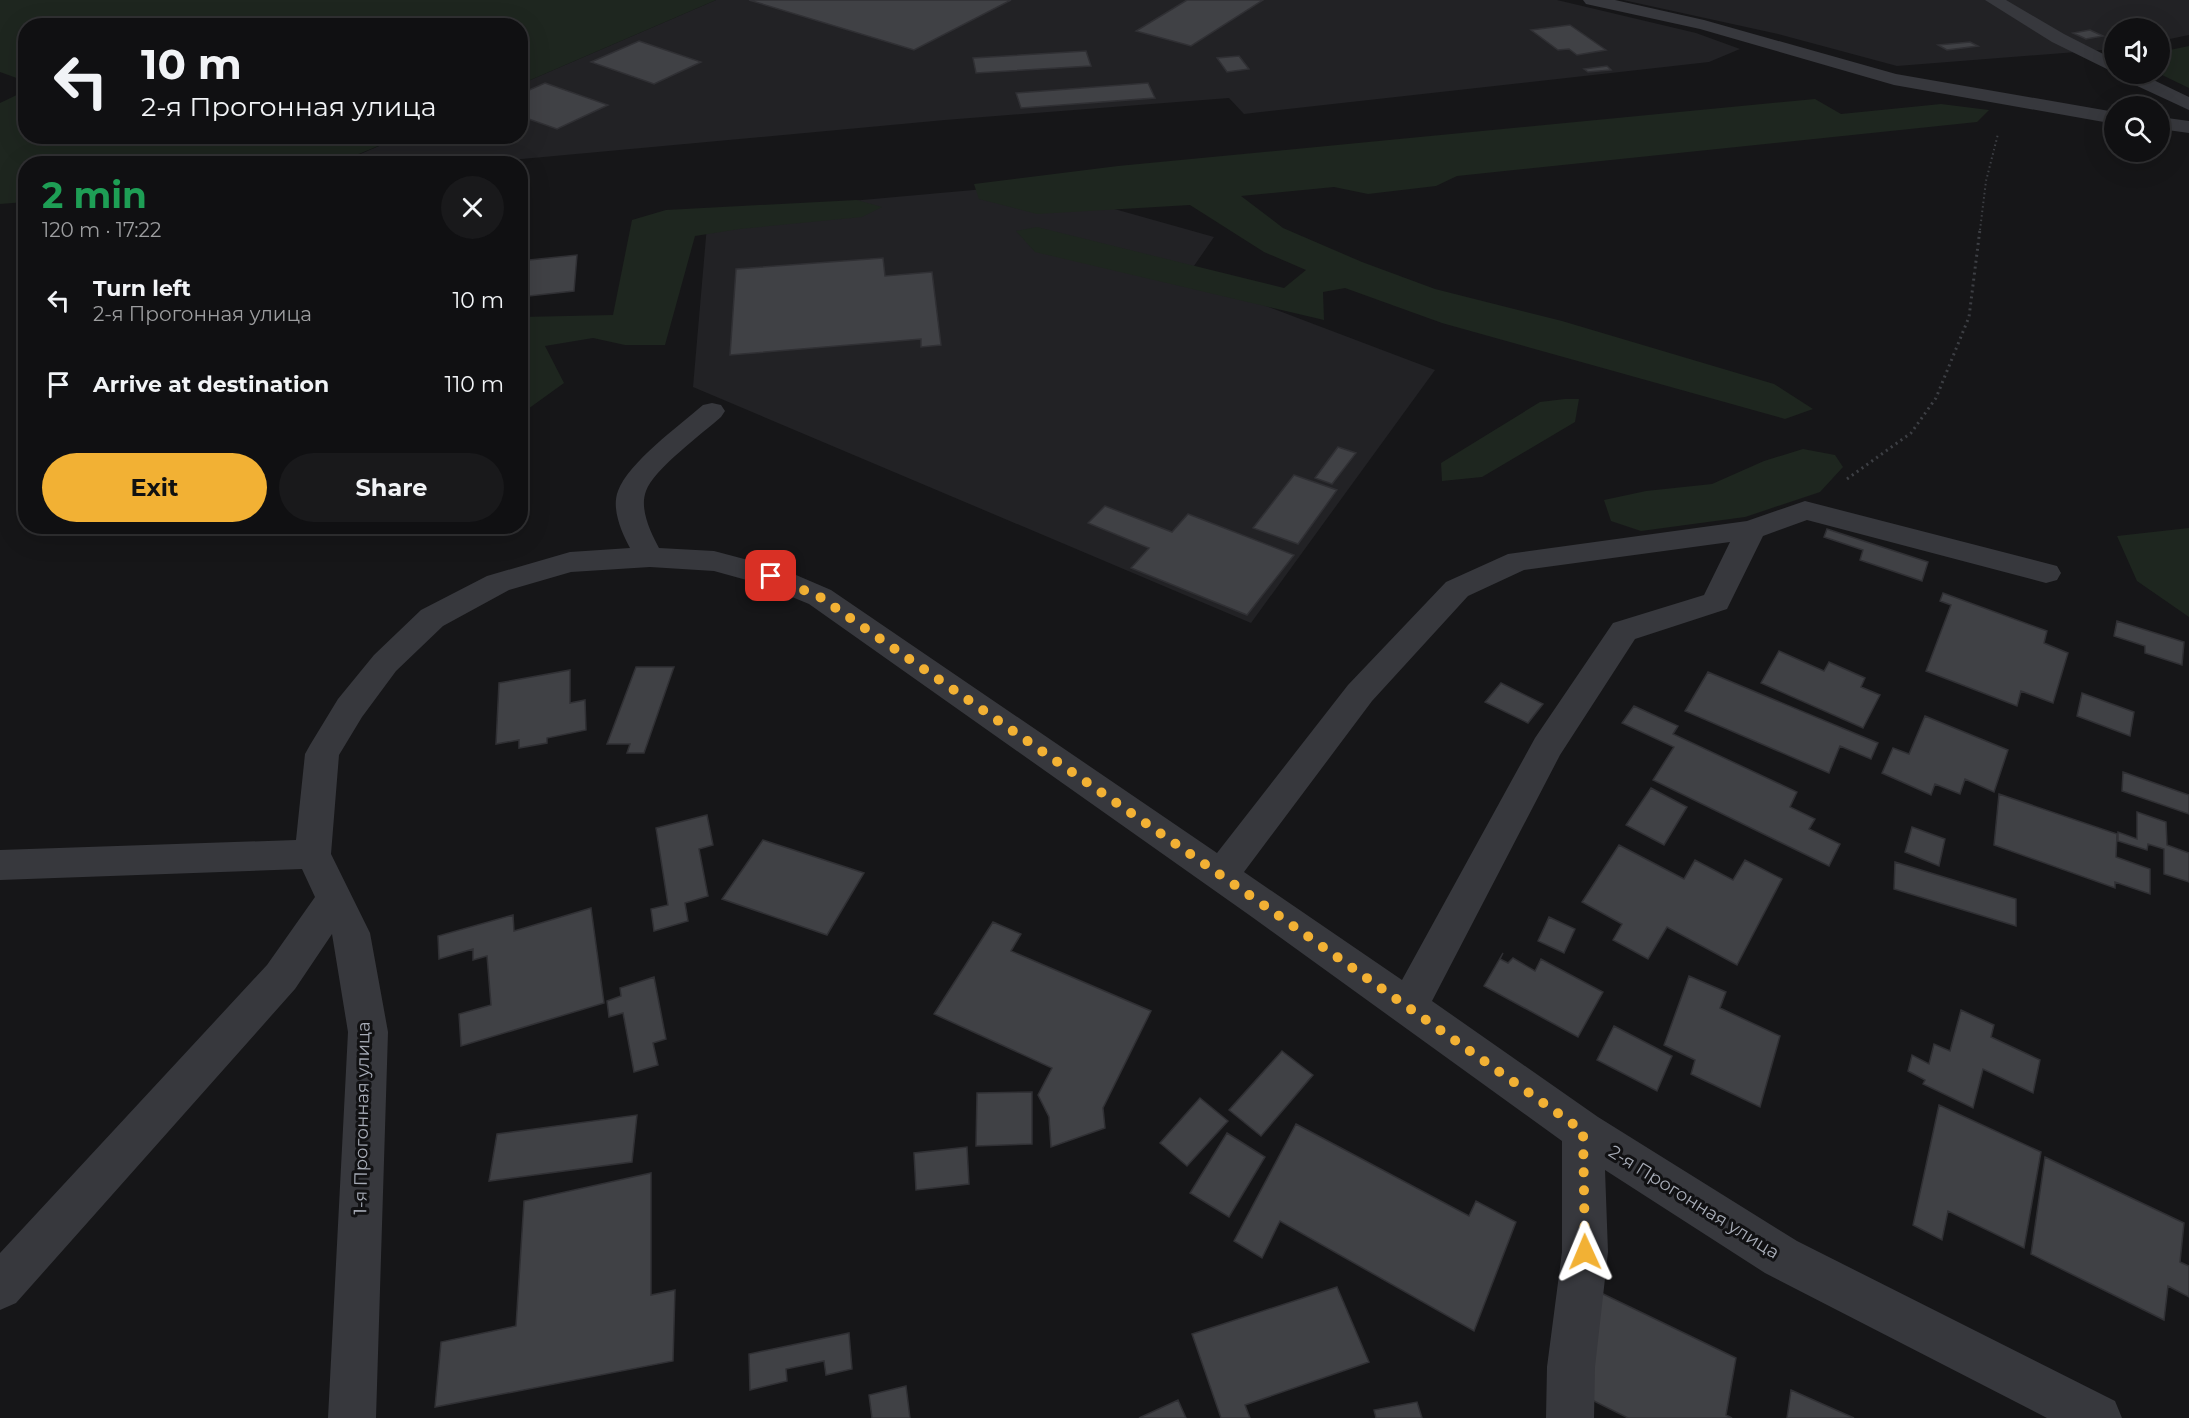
<!DOCTYPE html>
<meta charset="utf-8">
<style>
:root{--surface:#101012;--page:#19191b;--text:#f1f3f6;--muted:#9c9d9f;--line:#303032;--accent:#f2b134}
body{margin:0;font-family:Montserrat,sans-serif;background:var(--page);color:var(--text);height:100vh;display:flex;flex-direction:column;font-size:22px;white-space:nowrap}
*{box-sizing:border-box;margin:0}
p{font-size:20px;color:var(--muted)}
.icon{flex:none;width:33px;height:33px;fill:none;stroke:currentColor;stroke-width:2;stroke-linecap:round;stroke-linejoin:round}
.map{position:relative;flex:1;overflow:hidden}
.details{position:absolute;left:18px;top:156px;width:510px;height:378px;display:flex;flex-direction:column;background:var(--surface);border-radius:24px;box-shadow:0 6px 24px #0002,0 0 0 2px var(--line)}
.details>*{flex:none}
.guide{position:absolute;left:18px;top:18px;width:510px;height:126px;border-radius:24px;box-shadow:0 6px 24px #0002,0 0 0 2px var(--line);background:#101012;color:var(--text);overflow:hidden}
.controls{position:absolute;left:2104px;top:18px;display:grid;gap:12px}
.controls a{display:grid;place-items:center;width:66px;height:66px;border-radius:50%;background:var(--surface);box-shadow:0 6px 24px #0002,0 0 0 2px var(--line);font-size:30px}
.pin{position:absolute;display:grid;place-items:center;width:51px;height:51px;color:#fff;margin:-26px;border-radius:12px;box-shadow:0 3px 9px #0006}
.me{position:absolute;width:66px;margin:-33px;rotate:359deg;stroke-linejoin:round;filter:drop-shadow(0 0 4px #0008)}
.turn{display:flex;align-items:center;gap:21px;height:126px;padding:0 24px;font-size:27px}
.turn .icon{width:78px;height:78px;stroke-width:2.5}
.turn b{display:block;font-size:42px;line-height:51px}
.round{display:grid;place-items:center;flex:none;width:63px;height:63px;border-radius:32px;background:var(--page)}
.summary{display:flex;align-items:center;justify-content:space-between;height:102px;padding:0 24px}
h1{font-size:36px;font-weight:700;line-height:45px;color:#1e9e55}
.primary-button{display:flex;gap:12px;margin-top:auto;padding:12px 24px}
.primary-button a{flex:1;height:69px;border-radius:36px;background:var(--accent);color:#111;font-size:24px;font-weight:700;line-height:69px;text-align:center}
.primary-button a+a{background:var(--page);color:var(--text)}
ul{padding:0;list-style:none}
li{display:flex;align-items:center;gap:18px;height:84px;padding:0 24px}
li div{flex:1}
li b{display:block;font-size:22px}
li em{font-style:normal}
.map>svg:first-child{display:block}
.built{fill:#222225}
.green{fill:#1e261f}
.building{fill:#404145;stroke:#303034;stroke-width:1.5}
.lines{fill:none;stroke-linecap:round;stroke-linejoin:round}
.path-far1{stroke:#3d3f44;stroke-width:2;stroke-dasharray:1.5 3;stroke-linecap:butt}
.path{stroke:#3d3f44;stroke-width:3;stroke-dasharray:2 4;stroke-linecap:butt}
.minor{fill:#37383d;fill-rule:evenodd}
.route{stroke:#f2b134;stroke-width:10;stroke-dasharray:0 18}
.labels{text-anchor:middle;dominant-baseline:central;stroke-width:6;stroke-linejoin:round;paint-order:stroke}
.street-label{font-size:18px;fill:#a8adb8;stroke:#111113}
</style>
<div class="map">
<svg width="2189" height="1418" viewBox="0 0 2189 1418">
<rect width="100%" height="100%" fill="#161618"/>
<path class="built" d="M716 0H1557L1696 33 1740 49 1709 62 1244 114 1229 98 945 120 479 163 337 164 400 137 520 136 521 84Z
M1623 0H2189V35L2160 41V28H2115V49L1897 66 1778 34Z
M1029 185 1214 237 1187 276 1435 370 1251 623 693 387 708 214Z"/>
<path class="green" d="M0 0H716L521 84 520 26H26L25 81 0 72Z
M2189 46V88L2160 74V52Z
M25 91 26 136 400 137 337 163 26 164 25 202 0 204V103Z
M1815 99 1841 114 1941 104 1989 110 1977 122 1457 176 1436 186 1368 194 1334 187 1241 196 1283 228 1362 262 1435 289 1562 321 1774 384 1813 409 1785 419 1442 323 1345 288 1323 292 1324 320 1035 252 1016 231 1037 227 1284 288 1306 270 1264 252 1190 205 1037 214 979 199 974 184 1118 166Z
M857 200 882 207 862 217 740 229 695 236 665 345H625L593 338 545 346 564 383 521 414V317L613 315 632 220 666 210Z
M1565 399H1579L1575 422 1482 477 1442 481 1441 463 1540 402Z
M1803 449 1835 455 1843 467 1820 492 1745 517 1641 531 1611 521 1604 500 1646 491 1712 484 1764 461Z
M2189 528V617L2137 581 2117 536Z"/>
<path class="building" d="M749 0H1011L914 50Z
M1187 0H1263L1191 46 1136 31Z
M1570 25 1606 50 1577 55 1569 49 1558 50 1531 30Z
M2090 30 2103 36 2086 39 2073 33Z
M639 41 701 62 654 84 591 62Z
M1970 42 1978 46 1947 50 1938 45Z
M1086 51 1091 66 976 73 973 58Z
M1239 56 1249 69 1227 72 1217 58Z
M1607 66 1611 70 1588 72 1584 69Z
M545 83 608 105 557 129 520 116V94Z
M1148 83 1155 98 1021 108 1016 93Z
M577 255 574 291 520 297V261Z
M883 258 885 276 932 272 941 345 921 347V339L730 355 736 269Z
M1338 447 1356 453 1332 484 1315 478Z
M1294 475 1337 490 1298 544 1253 528Z
M1105 506 1172 532 1188 514 1294 555 1247 615 1131 568 1149 548 1088 523Z
M1827 529 1928 562 1922 581 1860 560 1863 550 1824 537Z
M1943 593 2047 631 2044 643 2068 653 2053 703 2021 691 2017 706 1926 671 1951 605 1940 601Z
M2117 621 2184 642 2182 665 2145 653V646L2114 636Z
M1779 651 1824 671 1829 662 1865 678 1861 687 1880 695 1863 728 1761 683Z
M636 667H674L644 753H627L630 744H607Z
M570 670V703L585 700 586 730 547 738V743L519 748V740L496 744 499 683Z
M1708 672 1878 743 1871 759 1840 746 1829 773 1685 711Z
M1501 683 1543 704 1528 723 1485 702Z
M2082 693 2134 712 2130 736 2077 716Z
M1634 706 1678 726 1673 734 1797 792 1790 807 1815 819 1809 829 1840 844 1829 866 1653 780 1674 747 1622 723Z
M1925 716 2008 750 1994 792 1965 779 1960 794 1935 784 1931 795 1882 773 1893 748 1909 754Z
M2123 772 2189 795V814L2122 791Z
M1651 788 1687 807 1664 845 1626 825Z
M1999 794 2117 834 2116 857 2150 869V894L2115 882V888L1994 845Z
M2137 812 2166 822 2167 845 2189 853V882L2164 874V849L2148 844 2147 850 2118 841V832L2137 839Z
M707 815 713 845 699 849 708 896 685 903 688 921 654 931 651 909 668 905 656 828Z
M1912 827 1945 839 1939 866 1905 852Z
M763 840 864 873 827 935 722 899Z
M1619 845 1684 879 1695 860 1733 880 1745 860 1782 879 1737 965 1667 927 1648 959 1613 940 1622 924 1582 902Z
M1895 862 2016 899V926L1894 889Z
M591 908 604 1003 461 1046 459 1014 491 1005 487 956 473 960V949L439 959 438 936 513 915 514 931Z
M1549 917 1575 929 1564 953 1538 941Z
M993 922 1021 934 1011 951 1151 1011 1103 1108 1105 1128 1051 1147 1049 1117 1038 1095 1052 1068 934 1014Z
M1503 953 1500 959 1508 963 1513 958 1535 971 1541 959 1603 992 1578 1037 1484 986Z
M1689 976 1726 992 1720 1008 1780 1036 1760 1107 1691 1074 1695 1060 1664 1045Z
M654 977 666 1039 653 1043 658 1065 634 1072 623 1013 609 1017 607 1001 621 996 620 988Z
M1961 1010 1994 1025 1991 1037 2040 1060 2033 1093 1983 1069 1973 1108 1923 1084 1925 1080 1908 1071 1912 1055 1929 1064 1934 1044 1950 1051Z
M1614 1026 1672 1056 1657 1091 1597 1060Z
M1282 1051 1313 1075 1261 1136 1229 1110Z
M1032 1092V1144L976 1146 977 1093Z
M1200 1098 1228 1121 1187 1166 1160 1143Z
M1939 1105 2041 1152 2024 1248 1948 1211 1942 1240 1913 1225Z
M637 1115 632 1162 489 1181 497 1134Z
M1296 1124 1469 1216 1476 1201 1516 1222 1474 1331 1280 1221 1262 1258 1234 1241Z
M1227 1133 1265 1157 1229 1217 1190 1193Z
M967 1147 969 1184 916 1190 914 1153Z
M2045 1157 2184 1223 2180 1262 2189 1266V1297L2168 1286 2164 1320 2031 1254Z
M651 1173V1295L675 1290 673 1361 435 1407 441 1342 516 1326 524 1201Z
M1337 1287 1369 1362 1245 1405 1250 1418H1221L1192 1334Z
M1599 1292 1736 1358 1726 1415 1732 1418H1628L1574 1391Z
M849 1333 852 1369 826 1375 824 1361 786 1369 787 1381 750 1390 749 1354Z
M906 1386 910 1418H872L869 1395Z
M1791 1390 1854 1418H1787Z
M1178 1400 1186 1418H1139Z
M1417 1402 1422 1418H1376L1374 1410Z"/>
<g class="lines">
<path class="path-far1" d="M1980 230 1986 181 1998 134"/>
<path class="path" d="M1847 479 1911 433 1936 398 1969 317 1980 229"/>
<path class="minor" d="M1583 0H1615L1704 20 1896 74 2115 112V124L1894 85 1700 29 1586 4Z
M1985 0H2006L2064 34 2115 60V73L2052 42Z
M2118 74H2141L2189 97V110L2120 78Z
M2160 117 2189 121V133L2160 129Z
M712 403 721 405 725 411 721 417C703 433 653 470 646 491 639 509 651 533 659 548L714 551 782 569 831 590 1217 853 1348 685 1446 582 1508 554 1747 521 1805 501 2057 566 2061 573 2057 580 2046 583 1807 520 1763 536 1727 609 1635 639 1560 755 1432 1001 1598 1117 1797 1241 2115 1401 2122 1418H2047L1765 1273 1605 1170 1608 1252 1595 1367 1594 1418H1546L1547 1367 1562 1252V1141L1252 917 809 604 761 584 714 571 650 567 571 572 509 590 443 626 396 671 362 717 339 755 331 854 370 933 388 1032 376 1418H328L348 1032 332 934 295 989 16 1303 0 1310V1253L267 965 315 897 302 869 0 880V850L296 840 305 754 310 745 338 699 374 655 421 610 487 576 570 552 630 548C622 533 611 509 618 491 629 462 679 426 703 405ZM1730 542 1704 595 1613 623 1535 738 1402 980 1244 872 1372 701 1468 596 1524 570Z"/>
</g>
<g class="lines">
<path class="route" d="M771 576 820 597 1265 906 1583 1131 1585 1252"/>
</g>
<g class="labels">
<g class="street-label">
<text transform="translate(362 1118) rotate(-89)">1-я Прогонная улица</text>
<text transform="translate(1694 1202) rotate(32)">2-я Прогонная улица</text>
</g>
</g>
</svg>
<div class="controls">
<a><svg class="icon" aria-label="sound" viewBox="0 0 24 24"><path d="M4 9h4l5-4v14l-5-4H4zM17 9q2 3 0 6"/></svg></a>
<a><svg class="icon" aria-label="search" viewBox="0 0 24 24"><circle cx="10" cy="10" r="6"/><path d="M15 15l6 6"/></svg></a>
</div>
<div class="pin" style="left:771px;top:576px;background:#d93025"><svg class="icon" aria-label="arrive" viewBox="0 0 24 24"><path d="M6 21V4h12l-3 4 3 4H6"/></svg></div>
<svg class="me" style="left:1585px;top:1252px" viewBox="-20 -20 40 40"><path d="M0-17L14 15 0 8-14 15z" fill="#f2b134" stroke="#fff" stroke-width="4"/></svg>
<div class="guide">
<div class="turn"><svg class="icon" aria-label="left" viewBox="0 0 24 24"><path d="M17 20v-9H6M10 6l-5 5 5 5"/></svg><div><b>10 m</b>2-я Прогонная улица</div></div>
</div>
<section class="details">
<div class="summary"><div><h1>2 min</h1><p>120 m · 17:22</p></div><a class="round"><svg class="icon" aria-label="close" viewBox="0 0 24 24"><path d="M6 6l12 12M18 6L6 18"/></svg></a></div>
<ul>
<li><svg class="icon" aria-label="left" viewBox="0 0 24 24"><path d="M17 20v-9H6M10 6l-5 5 5 5"/></svg><div><b>Turn left</b><p>2-я Прогонная улица</p></div><em>10 m</em></li>
<li><svg class="icon" aria-label="arrive" viewBox="0 0 24 24"><path d="M6 21V4h12l-3 4 3 4H6"/></svg><div><b>Arrive at destination</b></div><em>110 m</em></li>
</ul>
<div class="primary-button"><a>Exit</a><a>Share</a></div>
</section>
</div>
